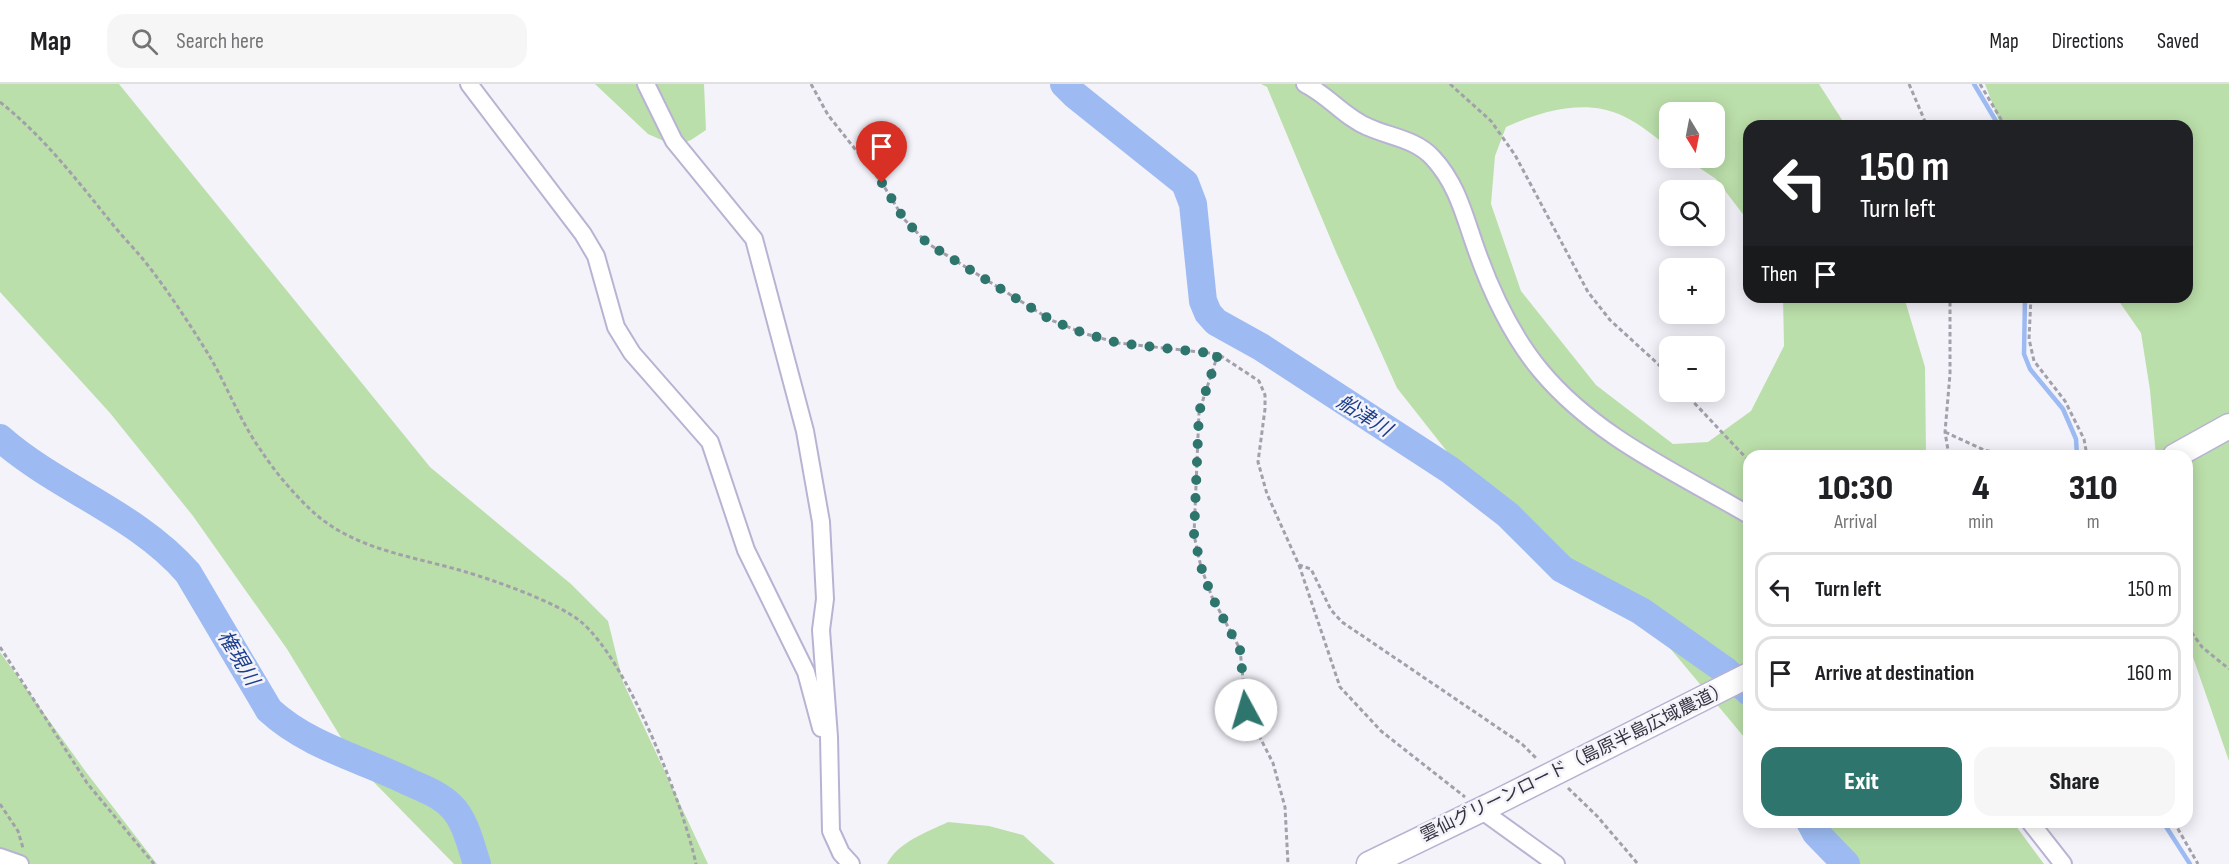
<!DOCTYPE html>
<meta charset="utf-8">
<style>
:root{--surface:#fff;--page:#f6f6f6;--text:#202124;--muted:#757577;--line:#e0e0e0;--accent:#2d756d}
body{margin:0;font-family:"Sofia Sans Condensed","Noto Sans JP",sans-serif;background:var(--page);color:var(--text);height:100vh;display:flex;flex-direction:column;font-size:22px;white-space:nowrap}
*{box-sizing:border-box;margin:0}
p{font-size:20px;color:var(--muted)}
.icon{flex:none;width:33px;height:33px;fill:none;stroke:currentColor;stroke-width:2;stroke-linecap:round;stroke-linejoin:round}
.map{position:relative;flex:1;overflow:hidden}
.sheet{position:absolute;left:1743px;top:366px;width:450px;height:378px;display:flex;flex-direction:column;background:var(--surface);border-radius:18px;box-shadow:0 3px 15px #0003}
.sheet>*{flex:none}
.top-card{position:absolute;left:1743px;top:36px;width:450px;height:183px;border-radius:18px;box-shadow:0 3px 15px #0003;background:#202124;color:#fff;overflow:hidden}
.needle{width:39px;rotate:170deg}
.controls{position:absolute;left:1659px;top:18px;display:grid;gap:12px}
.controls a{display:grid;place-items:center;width:66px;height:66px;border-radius:12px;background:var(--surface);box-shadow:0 3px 15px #0003;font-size:30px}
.pin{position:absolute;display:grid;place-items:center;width:51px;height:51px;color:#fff;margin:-62px -26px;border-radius:50% 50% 50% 0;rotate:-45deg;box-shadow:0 0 6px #0007}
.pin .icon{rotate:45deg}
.me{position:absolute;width:66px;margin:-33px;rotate:354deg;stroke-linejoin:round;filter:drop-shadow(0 0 4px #0008)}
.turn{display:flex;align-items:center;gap:21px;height:126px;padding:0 18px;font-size:27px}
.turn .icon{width:78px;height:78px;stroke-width:2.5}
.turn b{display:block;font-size:42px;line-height:51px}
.then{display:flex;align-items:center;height:57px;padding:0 18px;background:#0003;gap:12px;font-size:22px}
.eta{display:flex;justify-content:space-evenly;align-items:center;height:102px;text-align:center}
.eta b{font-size:36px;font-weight:800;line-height:42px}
.button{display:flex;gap:12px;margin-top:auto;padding:12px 18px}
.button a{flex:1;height:69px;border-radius:18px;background:var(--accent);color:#fff;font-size:24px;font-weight:800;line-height:69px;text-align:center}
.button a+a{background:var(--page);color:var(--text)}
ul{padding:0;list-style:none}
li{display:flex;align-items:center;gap:18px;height:75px;margin:0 12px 9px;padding:0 6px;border:3px solid var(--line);border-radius:18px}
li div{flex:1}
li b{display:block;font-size:22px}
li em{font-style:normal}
header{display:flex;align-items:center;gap:36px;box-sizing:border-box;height:84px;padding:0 30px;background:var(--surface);border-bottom:2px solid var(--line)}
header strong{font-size:28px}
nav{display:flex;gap:33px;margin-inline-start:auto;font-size:21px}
.search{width:420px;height:54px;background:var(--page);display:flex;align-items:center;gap:15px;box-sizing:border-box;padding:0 21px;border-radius:18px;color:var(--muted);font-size:22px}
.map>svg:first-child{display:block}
.green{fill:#bbdfaa}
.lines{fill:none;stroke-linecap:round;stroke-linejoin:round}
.stream{stroke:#9dbbf2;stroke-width:4.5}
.river{stroke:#9dbbf2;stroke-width:28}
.street-casing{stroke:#b9b3d3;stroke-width:20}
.secondary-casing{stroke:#b9b3d3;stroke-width:27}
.path{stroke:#a2a0aa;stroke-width:3;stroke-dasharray:4.5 3;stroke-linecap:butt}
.street{stroke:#fff;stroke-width:16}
.secondary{stroke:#fff;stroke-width:24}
.secondary-bridge-casing{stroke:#b9b3d3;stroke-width:27;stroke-linecap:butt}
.secondary-bridge{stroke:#fff;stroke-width:24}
.route{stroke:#2d756d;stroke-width:10;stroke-dasharray:0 18}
.labels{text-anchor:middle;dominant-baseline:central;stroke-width:5;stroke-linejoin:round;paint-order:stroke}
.street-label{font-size:18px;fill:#363340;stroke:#f4f3fa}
.water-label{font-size:20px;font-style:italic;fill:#1a3e8c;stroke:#f4f3fa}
</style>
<header>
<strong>Map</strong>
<div class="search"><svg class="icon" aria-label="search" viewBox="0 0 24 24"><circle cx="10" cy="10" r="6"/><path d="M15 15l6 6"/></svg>Search here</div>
<nav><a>Map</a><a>Directions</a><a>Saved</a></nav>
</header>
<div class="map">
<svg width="2229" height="780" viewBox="0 0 2229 780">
<rect width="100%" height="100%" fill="#f4f3fa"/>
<path class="green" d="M0 0H119L430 383 571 500 608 537 623 598 708 780H454L359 683 287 565 193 432 110 329 0 208Z
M595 0H704L706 46 691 56 675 62 648 50Z
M1261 0H1819L1846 42H1749V138L1716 95 1685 74H1714V28H1670L1669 63C1655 53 1639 39 1623 32 1585 14 1542 27 1506 43L1495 72 1491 120 1521 207 1596 301 1673 360 1708 358 1751 327 1784 262 1783 213H1904L1925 283 1926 372H1749V659L1664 557 1449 370 1397 304 1336 168 1267 3Z
M1985 0H2229V677L2187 556V372H2156L2150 306 2141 249 2116 213H2187V42H2001Z
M0 568 86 688 157 780H0Z
M948 738 989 742 1023 751 1055 780H887C898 758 927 748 948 738Z
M1814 738H2013L2044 780H1850Z"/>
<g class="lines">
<path class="stream" d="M1974 0 1999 42
M2025 213 2024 270 2030 285 2063 325 2076 355 2077 372
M2163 738 2190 780"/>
<path class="river" d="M1064 0 1075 11 1185 99 1193 120 1203 217 1208 229 1216 238 1261 263 1450 386 1508 431 1562 485 1641 527 1726 587 1749 608
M0 354C58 405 137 430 188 489L269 626C309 663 363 675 411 699 425 705 440 711 451 722 465 735 471 762 477 780
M1810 738 1816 749 1846 780"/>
<g class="street-casing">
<path id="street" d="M469 0 583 150 596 172 616 243 632 269 710 358 746 466 806 588 821 644
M646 0 674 57 754 155 805 347 821 438 825 515 821 546 829 653 831 747 841 769 851 780
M1305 0C1328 11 1344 33 1368 43 1390 53 1416 55 1433 74 1456 99 1463 127 1474 159 1489 203 1511 251 1541 287 1596 353 1676 388 1749 431
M1481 726 1556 780
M2030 738 2063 780
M0 773 20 780"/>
</g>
<g class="secondary-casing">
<path id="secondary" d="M2175 372 2229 342
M1369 780 1495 719"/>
</g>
<path class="path" d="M811 0 828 31 882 99 904 135 927 159 1051 236 1083 249 1118 259 1218 270 1259 297 1265 311V325L1258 378 1267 410 1299 481 1311 485 1331 526 1342 538 1522 660 1537 675
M1450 0 1491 37 1515 71 1588 208 1610 236 1670 291
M1909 0 1927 42
M1980 0 2005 42
M0 18C43 52 76 95 110 137 120 150 132 162 142 174 165 202 191 242 210 273 228 304 241 339 262 368 275 388 294 410 311 426 353 466 413 472 466 488 496 497 556 518 580 537 628 576 683 720 696 780
M2031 213 2029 255 2034 277 2065 317 2084 355 2087 372
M1218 270 1199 328 1194 451 1201 483 1212 513 1240 565 1246 626 1273 679 1285 723 1288 780
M1684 308 1749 377
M1945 348 1984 366 2011 372
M1949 372 1945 348 1950 290V213
M1299 481 1340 603 1381 647 1465 713
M2187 542 2202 563 2229 585
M0 563 87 699 154 780
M1568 704 1597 732 1638 780
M0 720 18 747 23 764
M2174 738 2198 780"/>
<use href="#street" class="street"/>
<use href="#secondary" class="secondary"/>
<g class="secondary-bridge-casing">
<path id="secondary-bridge" d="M1495 719 1749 591"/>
</g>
<use href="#secondary-bridge" class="secondary-bridge"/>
</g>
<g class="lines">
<path class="route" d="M882 99 904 135 927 159 1051 236 1083 249 1118 259 1218 270 1199 328 1194 451 1201 483 1212 513 1240 566 1246 626"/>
</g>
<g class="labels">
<g class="street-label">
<text transform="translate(1575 678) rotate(-26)">雲仙グリーンロード（島原半島広域農道）</text>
</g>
<g class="water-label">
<text transform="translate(1364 332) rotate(32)">船津川</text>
<text transform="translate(238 574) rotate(59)">権現川</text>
</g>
</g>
</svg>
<div class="controls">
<a><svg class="needle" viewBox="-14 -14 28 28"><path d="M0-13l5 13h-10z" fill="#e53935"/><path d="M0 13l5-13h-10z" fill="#757577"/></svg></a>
<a><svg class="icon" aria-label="search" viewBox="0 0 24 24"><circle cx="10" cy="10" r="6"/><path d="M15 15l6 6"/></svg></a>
<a>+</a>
<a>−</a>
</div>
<div class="pin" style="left:882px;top:99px;background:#d93025"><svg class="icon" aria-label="arrive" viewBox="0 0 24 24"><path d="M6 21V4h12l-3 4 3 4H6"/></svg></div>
<svg class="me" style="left:1246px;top:626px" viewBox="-20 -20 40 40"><circle r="19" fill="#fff"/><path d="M0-13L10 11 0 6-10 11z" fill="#2d756d"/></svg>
<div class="top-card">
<div class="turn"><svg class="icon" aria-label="left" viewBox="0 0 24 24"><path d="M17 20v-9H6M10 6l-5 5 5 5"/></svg><div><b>150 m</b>Turn left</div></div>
<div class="then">Then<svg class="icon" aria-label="arrive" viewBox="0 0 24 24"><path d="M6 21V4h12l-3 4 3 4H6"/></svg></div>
</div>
<section class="sheet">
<div class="eta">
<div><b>10:30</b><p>Arrival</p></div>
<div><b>4</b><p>min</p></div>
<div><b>310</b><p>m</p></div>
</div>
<ul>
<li><svg class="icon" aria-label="left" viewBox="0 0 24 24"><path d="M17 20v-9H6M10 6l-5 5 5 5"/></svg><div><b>Turn left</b></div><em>150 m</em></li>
<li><svg class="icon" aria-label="arrive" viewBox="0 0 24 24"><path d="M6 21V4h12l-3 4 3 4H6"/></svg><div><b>Arrive at destination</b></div><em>160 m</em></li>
</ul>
<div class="button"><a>Exit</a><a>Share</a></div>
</section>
</div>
